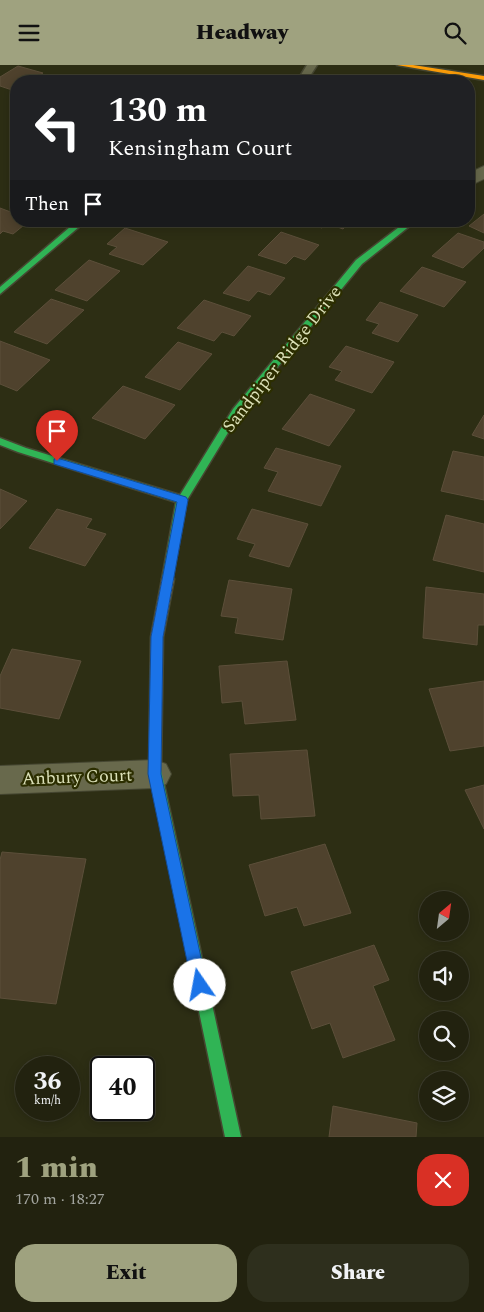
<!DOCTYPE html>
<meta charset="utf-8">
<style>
:root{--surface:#22220f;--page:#2e2f1d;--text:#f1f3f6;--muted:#a2a49e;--line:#3f3f2f;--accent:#9fa27f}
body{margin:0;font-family:Spectral,serif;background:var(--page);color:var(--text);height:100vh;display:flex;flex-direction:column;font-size:19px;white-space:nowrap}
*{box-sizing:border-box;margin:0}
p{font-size:16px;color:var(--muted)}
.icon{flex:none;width:28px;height:28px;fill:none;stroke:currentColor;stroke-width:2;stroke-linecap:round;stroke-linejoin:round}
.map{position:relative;height:1072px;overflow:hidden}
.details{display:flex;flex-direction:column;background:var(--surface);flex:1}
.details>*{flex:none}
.banner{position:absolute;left:10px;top:10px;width:465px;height:152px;border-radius:20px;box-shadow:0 2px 12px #0003,0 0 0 1px var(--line);background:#202124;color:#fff;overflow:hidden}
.needle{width:32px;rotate:29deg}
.fabs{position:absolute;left:419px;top:826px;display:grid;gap:10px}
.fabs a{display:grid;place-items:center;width:50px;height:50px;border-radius:50%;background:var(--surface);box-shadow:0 2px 12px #0003,0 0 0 1px var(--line);font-size:25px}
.speed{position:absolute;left:15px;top:991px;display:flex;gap:10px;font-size:25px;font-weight:700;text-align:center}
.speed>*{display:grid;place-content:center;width:65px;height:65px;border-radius:50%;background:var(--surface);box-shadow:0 2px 12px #0003,0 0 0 1px var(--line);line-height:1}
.speed small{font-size:12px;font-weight:400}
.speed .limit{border:2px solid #111;border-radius:8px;background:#fff;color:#111}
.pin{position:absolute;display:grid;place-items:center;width:42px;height:42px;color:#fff;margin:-51px -21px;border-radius:50% 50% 50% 0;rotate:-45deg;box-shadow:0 0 5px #0007}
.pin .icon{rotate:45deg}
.me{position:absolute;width:55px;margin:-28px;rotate:348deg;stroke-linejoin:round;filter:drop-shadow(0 0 4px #0008)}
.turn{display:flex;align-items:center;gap:18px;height:105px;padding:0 15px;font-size:22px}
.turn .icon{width:65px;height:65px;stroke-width:2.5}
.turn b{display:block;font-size:35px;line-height:42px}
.then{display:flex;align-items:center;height:48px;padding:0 15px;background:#0003;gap:10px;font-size:19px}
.round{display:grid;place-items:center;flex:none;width:52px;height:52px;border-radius:20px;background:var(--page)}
.summary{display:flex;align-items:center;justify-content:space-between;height:85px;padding:0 15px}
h1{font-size:30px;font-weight:800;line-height:38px;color:var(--accent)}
.cta{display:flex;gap:10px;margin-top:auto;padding:10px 15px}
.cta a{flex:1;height:58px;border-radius:20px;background:var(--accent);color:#111;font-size:20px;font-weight:800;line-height:58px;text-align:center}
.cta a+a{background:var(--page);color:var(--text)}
header{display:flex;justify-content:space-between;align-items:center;height:65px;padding:0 15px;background:var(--accent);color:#111;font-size:22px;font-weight:800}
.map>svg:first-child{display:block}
.building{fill:#4f422d;stroke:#5c4f3a}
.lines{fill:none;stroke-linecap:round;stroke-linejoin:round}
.lane-casing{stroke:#464732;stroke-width:3}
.street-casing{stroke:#464732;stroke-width:2}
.fast-casing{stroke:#464732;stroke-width:3}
.slow-casing{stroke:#464732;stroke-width:3}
.lane{fill:#68694c;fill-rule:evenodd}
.street{fill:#68694c;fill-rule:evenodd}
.fast{fill:#30b455;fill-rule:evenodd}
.slow{fill:#ff9f0a;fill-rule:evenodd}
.route{fill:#1a73e8;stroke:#114b97}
.labels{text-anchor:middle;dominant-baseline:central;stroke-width:4.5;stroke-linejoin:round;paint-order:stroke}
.street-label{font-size:18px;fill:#dce1b8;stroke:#2c2e00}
</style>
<header><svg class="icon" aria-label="menu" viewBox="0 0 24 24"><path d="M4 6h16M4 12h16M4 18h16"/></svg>Headway<svg class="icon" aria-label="search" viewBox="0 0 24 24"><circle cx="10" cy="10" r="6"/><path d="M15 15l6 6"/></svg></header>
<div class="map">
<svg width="484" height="1072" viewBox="0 0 484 1072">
<rect width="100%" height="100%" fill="#2d2e14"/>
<path class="building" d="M18 1 43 8 30 16H16L15 26 0 21V12Z
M0 143 16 149V156H29L13 169 3 166 0 169Z
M484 149V168L469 161Z
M302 156H351L343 164 327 158 322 163Z
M125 163 168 177 143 200 109 189 117 182 107 179Z
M281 167 319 180 305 195 294 191 286 199 258 190Z
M458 168 484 177V183L463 203 432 191Z
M89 195 120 206 87 236 55 225Z
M248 201 285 213 270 230 258 226 249 236 223 228Z
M422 202 466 217 444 242 400 226Z
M51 234 84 245 47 279 14 267Z
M204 235 251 251 234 271 222 267 214 276 177 263Z
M380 237 418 250 398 277 372 268 379 259 366 255Z
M0 276 50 295 17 326 0 319Z
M178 277 212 289 180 325 145 312Z
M346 281 394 297 372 328 335 315 342 306 329 302Z
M123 321 175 340 145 374 92 353Z
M310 329 355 345 329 381 282 364Z
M484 350V374L472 370Z
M276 383 341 401 321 441 268 426 278 407 264 403Z
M453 386 484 392V435L441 426Z
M0 424 27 436 0 464Z
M57 444 92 454 86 463 106 469 85 501 29 483Z
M252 444 308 459 289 502 249 491 255 479 237 474Z
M446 450 484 459V507L433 495Z
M229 515 292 524 283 575 235 568 238 553 221 551Z
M426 522 484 529V560H478L477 580 423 573Z
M12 584 81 596 59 654 0 643V611Z
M287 596 296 655 245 659 242 636 222 638 219 601Z
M484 616V681L450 686 429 624Z
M307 685 315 751 261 754 259 730 233 731 230 689Z
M484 720V764L465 725Z
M325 779 351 848 304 861 297 842 265 851 249 800Z
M2 787 86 794 56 939 0 933V795Z
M374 880 389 915 373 921 395 975 343 993 330 958 312 964 291 907Z
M333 1041 417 1058 416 1072H329Z"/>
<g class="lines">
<g class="lane-casing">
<path id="lane" d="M307 0H317L310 11 328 13 333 16 301 15 299 13Z"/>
</g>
<g class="street-casing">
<path id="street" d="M484 101V114L469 121V108Z
M155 695 166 699 171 709 166 719 155 723 0 729V701Z"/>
</g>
<g class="fast-casing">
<path id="fast" d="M77 156H86L0 229V222Z
M407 156H416L362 199 240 348 187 435 172 517 168 518 162 514 176 437 18 387 0 380V373L26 383 180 430 233 344 356 195Z
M155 699 160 701 161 705 241 1072H225L149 705 150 701Z"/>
</g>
<g class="slow-casing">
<path id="slow" d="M397 0H413L484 11V15Z
M168 510 174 514 163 572 161 705 160 709 155 711 150 709 149 705 151 572 162 514Z"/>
</g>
<use href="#lane" class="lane"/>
<use href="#street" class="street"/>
<use href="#fast" class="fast"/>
<use href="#slow" class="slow"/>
</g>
<path class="route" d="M57 393 186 432 188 435 163 572 161 709 207 920 205 925 200 927 195 925 192 920 148 709 151 572 177 437 54 399V394Z"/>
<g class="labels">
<g class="street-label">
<text transform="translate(282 294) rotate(-52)">Sandpiper Ridge Drive</text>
<text transform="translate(77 712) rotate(-2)">Anbury Court</text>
</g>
</g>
</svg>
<div class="fabs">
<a><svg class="needle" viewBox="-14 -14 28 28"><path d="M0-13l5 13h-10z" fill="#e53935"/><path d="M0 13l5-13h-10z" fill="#a2a49e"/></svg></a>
<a><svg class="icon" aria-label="sound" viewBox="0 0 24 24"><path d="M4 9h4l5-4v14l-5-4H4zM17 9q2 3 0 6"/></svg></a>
<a><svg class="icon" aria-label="search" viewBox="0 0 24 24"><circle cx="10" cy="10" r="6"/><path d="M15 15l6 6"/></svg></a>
<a><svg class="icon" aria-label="layers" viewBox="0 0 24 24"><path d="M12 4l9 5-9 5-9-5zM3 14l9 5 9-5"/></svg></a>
</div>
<div class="speed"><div>36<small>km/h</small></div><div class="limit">40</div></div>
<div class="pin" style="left:57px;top:396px;background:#d93025"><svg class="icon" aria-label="arrive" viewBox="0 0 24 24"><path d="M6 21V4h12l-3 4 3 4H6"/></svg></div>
<svg class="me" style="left:200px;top:920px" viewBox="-20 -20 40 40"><circle r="19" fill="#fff"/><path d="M0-13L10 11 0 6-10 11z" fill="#1a73e8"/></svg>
<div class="banner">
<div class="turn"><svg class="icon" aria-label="left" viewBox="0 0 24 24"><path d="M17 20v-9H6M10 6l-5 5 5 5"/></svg><div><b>130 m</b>Kensingham Court</div></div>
<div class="then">Then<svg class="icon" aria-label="arrive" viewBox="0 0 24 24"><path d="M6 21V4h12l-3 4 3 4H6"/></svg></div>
</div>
</div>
<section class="details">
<div class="summary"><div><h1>1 min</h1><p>170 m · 18:27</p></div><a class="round" style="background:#d93025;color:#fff"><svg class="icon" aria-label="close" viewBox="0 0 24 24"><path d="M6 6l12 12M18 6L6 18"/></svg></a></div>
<div class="cta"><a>Exit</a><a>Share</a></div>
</section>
